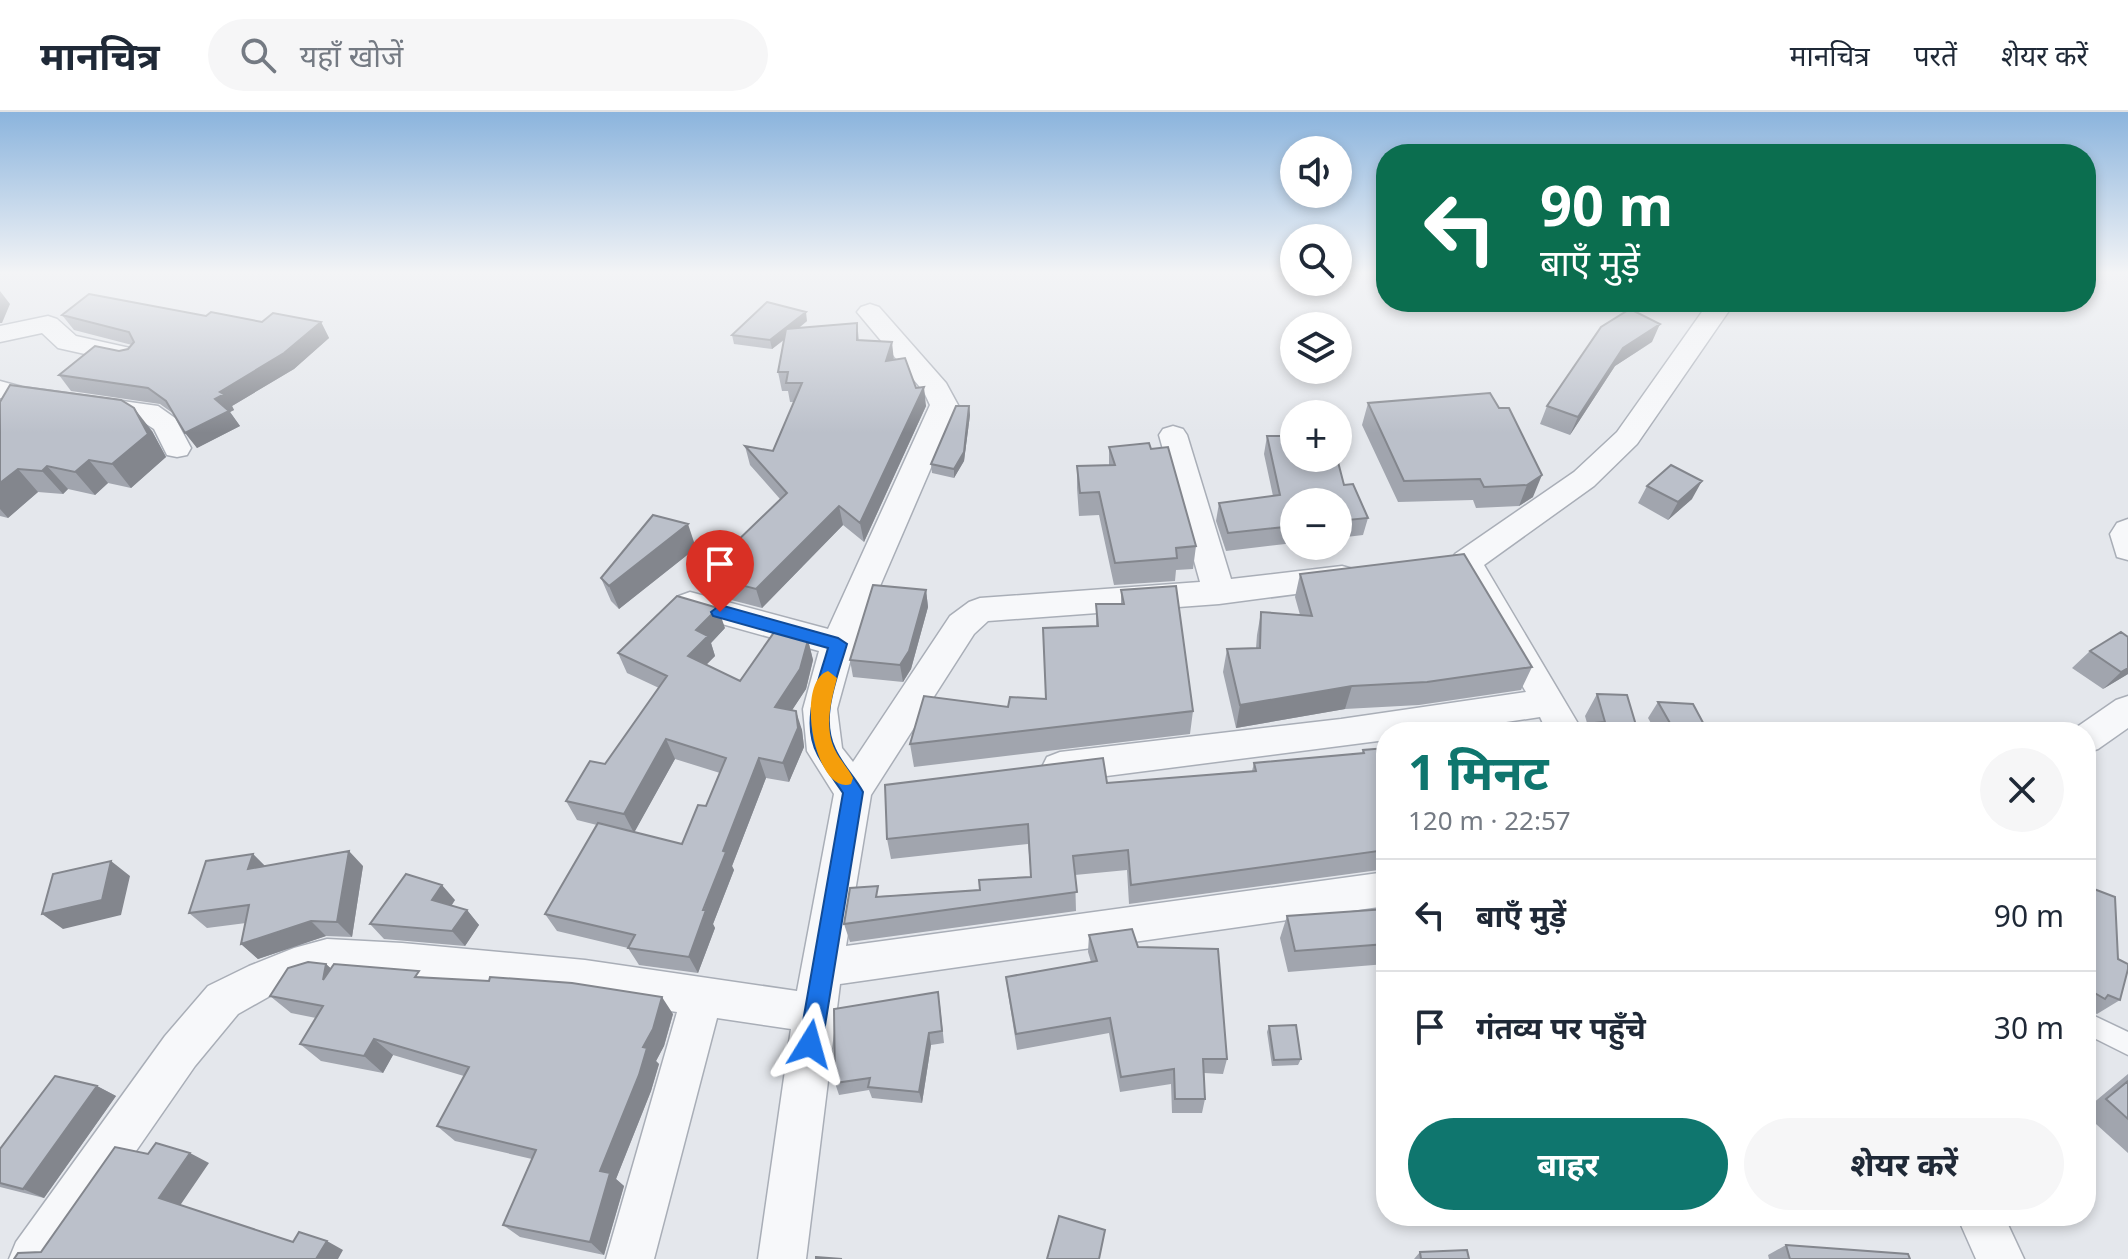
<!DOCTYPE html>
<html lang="hi">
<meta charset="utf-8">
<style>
:root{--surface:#fff;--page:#f6f6f7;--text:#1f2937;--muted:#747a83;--line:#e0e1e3;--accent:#0f766e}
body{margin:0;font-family:"Noto Sans","Noto Sans Devanagari",sans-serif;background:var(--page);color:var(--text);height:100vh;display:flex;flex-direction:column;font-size:30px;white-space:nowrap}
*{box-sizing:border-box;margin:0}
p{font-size:26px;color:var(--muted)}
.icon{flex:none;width:44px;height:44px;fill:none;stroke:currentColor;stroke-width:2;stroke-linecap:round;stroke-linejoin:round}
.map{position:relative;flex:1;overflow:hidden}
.drawer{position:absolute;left:1376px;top:610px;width:720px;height:504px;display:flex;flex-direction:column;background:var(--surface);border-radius:32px;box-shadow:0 4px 12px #0003}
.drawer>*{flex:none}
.hud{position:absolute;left:1376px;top:32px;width:720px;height:168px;border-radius:32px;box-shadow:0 4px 12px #0003;background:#0b6e4f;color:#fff;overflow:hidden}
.buttons{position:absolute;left:1280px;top:24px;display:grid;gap:16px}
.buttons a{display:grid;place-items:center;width:72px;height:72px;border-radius:50%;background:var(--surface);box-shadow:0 4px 12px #0003;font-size:40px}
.pin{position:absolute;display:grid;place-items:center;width:68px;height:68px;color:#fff;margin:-82px -34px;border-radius:50% 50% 50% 0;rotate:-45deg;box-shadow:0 0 8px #0007}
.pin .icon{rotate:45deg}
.me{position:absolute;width:88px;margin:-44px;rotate:8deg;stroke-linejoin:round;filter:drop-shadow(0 0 6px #0008)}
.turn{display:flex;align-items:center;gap:28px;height:168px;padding:0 32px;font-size:36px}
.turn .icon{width:104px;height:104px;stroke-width:2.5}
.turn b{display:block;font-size:56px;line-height:68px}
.round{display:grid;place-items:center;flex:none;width:84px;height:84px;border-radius:42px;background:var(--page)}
.head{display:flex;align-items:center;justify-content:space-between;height:136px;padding:0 32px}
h1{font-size:48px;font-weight:700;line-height:60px;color:var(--accent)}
.action{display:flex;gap:16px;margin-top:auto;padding:16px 32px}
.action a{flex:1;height:92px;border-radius:48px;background:var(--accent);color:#fff;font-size:32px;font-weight:700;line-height:92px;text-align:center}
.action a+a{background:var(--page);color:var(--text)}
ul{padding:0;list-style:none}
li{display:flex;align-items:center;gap:24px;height:112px;padding:0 32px;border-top:2px solid var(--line)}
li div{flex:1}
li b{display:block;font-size:30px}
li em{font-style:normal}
header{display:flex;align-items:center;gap:48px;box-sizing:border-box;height:112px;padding:0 40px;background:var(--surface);border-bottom:2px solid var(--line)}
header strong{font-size:38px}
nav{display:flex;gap:44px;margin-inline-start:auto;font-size:28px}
.search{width:560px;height:72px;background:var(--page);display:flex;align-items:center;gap:20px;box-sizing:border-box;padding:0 28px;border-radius:44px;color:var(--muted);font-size:30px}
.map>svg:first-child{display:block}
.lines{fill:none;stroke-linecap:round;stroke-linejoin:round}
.service-casing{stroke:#a9aeb7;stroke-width:3}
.minor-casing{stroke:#a9aeb7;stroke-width:3}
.service{fill:#f7f8fa;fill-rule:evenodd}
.minor{fill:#f7f8fa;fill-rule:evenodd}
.wall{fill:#a1a5ae;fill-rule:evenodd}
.shaded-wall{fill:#83868d}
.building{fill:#bbc0ca;stroke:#83868d;stroke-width:2}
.route{fill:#1a73e8;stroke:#114b97;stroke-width:2}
.slow{fill:#f59e0b}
</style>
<header>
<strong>मानचित्र</strong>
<div class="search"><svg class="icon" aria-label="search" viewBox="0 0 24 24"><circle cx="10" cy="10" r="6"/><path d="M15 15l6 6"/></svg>यहाँ खोजें</div>
<nav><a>मानचित्र</a><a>परतें</a><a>शेयर करें</a></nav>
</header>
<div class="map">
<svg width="2128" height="1147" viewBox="0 0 2128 1147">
<rect width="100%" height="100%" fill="#e4e7ec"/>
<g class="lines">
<g class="service-casing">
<path id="service" d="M2086 900 2128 920V943L2086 922Z"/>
</g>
<g class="minor-casing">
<path id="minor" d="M1709 190H1735L1637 332 1594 374 1484 453 1583 620H1547L1540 605 1440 620H1386V628L1060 670 1047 665 1042 655 1047 645 1060 640 1341 607 1526 580 1450 450 1455 442 1574 360 1617 320Z
M870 192 879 195 946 271 958 293 855 532 837 597 842 636 853 650 950 504 969 490 980 486 1200 470 1159 323 1163 317 1173 314 1183 317 1187 323 1231 467 1342 454 1353 457 1358 465 1353 473 1342 476 1219 492 988 509 974 522 871 683 846 834 1386 760V794L840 872 806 1147H758L791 917 717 906 654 1147H606L677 900 585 886 327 865 277 880 238 902 195 954 61 1147H9L16 1130 165 924 208 874 249 854 294 836 327 827 402 831 585 848 797 879 834 682 807 639 803 597 819 539 679 500 674 492 679 484 690 480 828 517 930 293 924 280 857 200 861 195Z
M48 204 57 207 76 224 139 238 143 244 139 250 130 252 58 236 42 221 0 230V214Z
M0 269 22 275 158 294 175 306 191 336 187 343 177 345 167 343 154 317 140 308 20 291 0 286Z
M2128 407V448L2117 445 2110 422 2117 411Z
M2128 584V616L2098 637 2086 641V620H2072L2074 617 2116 588Z
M1957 1104H2004L2024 1147H1976Z"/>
</g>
<use href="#service" class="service"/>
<use href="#minor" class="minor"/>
</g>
<path class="wall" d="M62 203 206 204 262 210H321L329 226 294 257 232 294 234 298 230 300 240 314 197 336 174 302 160 292 71 279 59 263 119 239 128 237 132 233 74 218Z
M807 209 799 216 857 211 859 228 894 247 916 276 926 294 864 430 843 413 762 496 708 482 702 463 780 387 750 353 745 334 773 339 794 290H790L788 279H782L778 260 784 228 772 237 734 232 732 223Z
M1652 230 1615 254 1570 323 1540 312 1547 294Z
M1490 281 1533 385 1519 394 1476 396 1473 388 1398 390 1362 313 1368 291Z
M0 290 152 319 166 345 131 376 108 371 95 383 68 377 63 382 38 380 8 406 0 404Z
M969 294 970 303 964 349 954 366 932 361 931 352Z
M1267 324 1344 373 1368 406 1363 423 1338 426V390H1294V431L1226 439 1216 409 1219 391 1273 384 1264 342Z
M1109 335 1151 337 1196 434 1193 457 1176 458 1175 469 1114 473 1099 403 1079 404 1077 376V354L1109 353Z
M1647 374 1692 387 1668 408 1638 391Z
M696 436 619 497 611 489 601 466Z
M1300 462 1532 555 1521 578 1419 593 1345 597 1236 616 1223 560 1227 537 1256 536 1257 523 1261 500 1300 503 1295 485Z
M926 478 928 495 911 557 903 570 853 565 850 548Z
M1121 478 1193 599 1190 622 914 655 910 632 1008 595 1045 587 1096 514V492H1121Z
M725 516 711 531 715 544 706 553 740 569 808 528 813 548 806 577 792 598 802 618 804 635 789 670 766 666 732 754 734 758 713 812 715 816 698 861 639 853 628 836 557 819 545 802 597 713 577 708 566 689 605 652 659 576 627 561 618 541ZM675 647 720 661 706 694 682 732 634 720Z
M2128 525V562L2103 577 2072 556 2090 539Z
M1597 582 1638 620 1587 611 1585 604Z
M1658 590 1708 620H1656L1648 606Z
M1386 636V757L1129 792 1127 758 1075 763 1076 799 850 830 844 812 880 784 980 778 1031 765 1028 732 891 747 887 727 1107 671 1252 659 1254 651 1362 641 1363 638Z
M253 742 265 754H363L352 825 326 824 258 847 241 832 246 811 207 816 189 801Z
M2086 774 2120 888 2097 902 2087 898 2086 899Z
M455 788 451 794 467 798 479 813 465 834 384 827 370 812Z
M1386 797V852L1288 860 1280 826 1287 804Z
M1089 823 1138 835 1227 947 1223 962 1204 961 1205 987 1202 1001H1172L1171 972 1120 980 1109 921 1017 938 1008 881 1006 865 1091 850 1088 840Z
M326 852 331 857 425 865 673 902 664 934 656 949 659 952 651 979 616 1067 624 1074 604 1143 520 1125 503 1113 532 1047 455 1029 437 1014 464 964 393 943 383 961 321 949 300 932 316 906 291 901 270 884Z
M940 893 944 931 931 933 922 991 872 986 869 978 839 983 835 971Z
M1269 914 1301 947 1298 953 1272 954 1267 920Z
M2128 962V1041L2086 1003V997Z
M97 974 116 984 44 1086 0 1075V1037Z
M1786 1133 1910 1147H1769L1768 1143Z
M1420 1140 1469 1147H1414Z"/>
<path class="shaded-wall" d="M0 179 10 192 2 211H0Z
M806 200 807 209 772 237 770 228Z
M321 210 329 226 294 257 232 294 234 298 230 300 240 314 197 336 185 321 215 287 220 280Z
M1660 212 1652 230 1615 254 1570 323 1578 305 1623 236Z
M892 230 894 249H886Z
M924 275 926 294 864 430 860 411Z
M969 294 970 303 964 349 954 366V357Z
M134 296 152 319 166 345 131 376 112 352Z
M89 348 108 371 95 383 75 360Z
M47 354 68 377 63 382 42 359Z
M18 357 38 380 8 406 0 397V371Z
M1542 363 1533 385 1519 394 1527 373Z
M1702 369 1692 387 1668 408 1678 390Z
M839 394 843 413 762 496 756 477Z
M688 412 696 436 619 497 609 474Z
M926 478 928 495 911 557 903 570 900 553Z
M718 496 725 516 711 531 715 544 695 564 688 544 696 518Z
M808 528 813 548 806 577 781 615 775 595Z
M2128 556V562L2103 577 2121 560Z
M1352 574 1345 597 1236 616 1240 593Z
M796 599 802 618 804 635 789 670 783 651Z
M666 627 675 647 634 721 624 702Z
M759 646 766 666 732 754 734 758 713 812 715 816 698 861 689 845 723 739Z
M349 739 363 754 352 825 337 810Z
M253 742 269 758 248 757Z
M111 749 130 764 121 803 63 817 42 802Z
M442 773 455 788 445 803 432 788Z
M467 798 479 813 465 834 452 819Z
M311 809 326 824 258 847 241 832Z
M326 852 345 869 323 868Z
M662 885 673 902 664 934 656 949 659 952 651 979 616 1067 624 1074 604 1143 590 1130 600 1059 643 935Z
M929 921 931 933 922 991 919 980Z
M374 927 393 943 383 961 364 944Z
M97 974 116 984 44 1086 23 1077Z
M190 1041 209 1051 179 1095 159 1086Z
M327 1129 343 1138 338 1147H316Z"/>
<path class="building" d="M89 182 206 204 211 200 262 210 273 201 321 210 284 241 220 280 224 282 215 287 229 299 185 321 166 289 148 276 59 263 95 234 119 239 128 237 134 230 129 220 62 203Z
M767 190 806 200 770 228 732 223Z
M1630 197 1660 212 1623 236 1578 305 1547 294 1601 215Z
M857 211V228L892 230 886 249 905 246 916 276 924 275 860 411 839 394 756 477 702 463 787 381 745 334 773 339 802 271H786L788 260H778L786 217Z
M10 273 121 288 134 296 148 322 112 352 89 348 75 360 47 354 42 359 18 357 0 371V290Z
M1490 281 1499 296H1509L1542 363 1527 373 1484 375 1480 367 1404 369 1368 291Z
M956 294H969L964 340 954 357 931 352Z
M1267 324H1294V346H1337L1344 373 1353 372 1368 406 1338 409V390H1294V414L1228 421 1219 391 1280 383Z
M1149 331 1151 337 1168 335 1196 434 1176 436 1177 446 1115 451 1099 380 1080 381 1077 354 1115 353 1109 335Z
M1671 353 1702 369 1678 390 1647 374Z
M653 403 688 412 609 474 601 466Z
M1464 442 1532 555 1427 570 1352 574 1240 593 1227 537 1260 536 1261 500 1312 504 1300 462Z
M873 473 926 478 909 539 900 553 850 548Z
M1176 474 1193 599 910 632 924 584 1008 595 1010 585 1046 587 1043 516 1098 514 1096 492H1124L1121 478Z
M677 484 718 496 696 518 708 524 688 544 740 569 775 519 808 528 800 557 775 595 796 599 798 616 783 651 759 646 723 739 726 740 703 798H706L689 845 628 836 635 823 545 802 598 711 682 732 698 693 706 694 726 646 666 627 624 702 566 689 590 649 605 652 667 564 618 541Z
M2121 520 2128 525V556L2121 560 2090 539Z
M1597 582 1627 583 1638 620H1496L1605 610Z
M1658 590 1693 592 1708 620H1675Z
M1386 636V738L1131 773 1128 738 1073 744 1077 780 844 812 850 776 878 774 876 785 980 778 979 768 1031 765 1028 712 887 727 885 673 1103 646 1107 671 1256 659 1254 651 1364 641 1363 638Z
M349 739 337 810 311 809 241 832 249 793 189 801 206 749 253 742 248 757Z
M111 749 102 788 42 802 53 762Z
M406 762 442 773 432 788 467 798 452 819 370 812Z
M2086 774 2115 785 2118 847 2128 852V857L2120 888 2108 883 2105 887 2086 876Z
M1386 797V832L1295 839 1287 804Z
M1132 817 1138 835 1218 837 1227 947H1203L1205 987H1175L1174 957 1121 965 1110 906 1016 922 1006 865 1097 849 1089 823Z
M308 850 326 852 323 868 334 852 419 859 415 865 489 869 490 865 572 871 662 885 653 917 643 935 647 936 639 963 600 1059 610 1061 590 1130 503 1113 536 1038 437 1014 469 955 374 927 364 944 300 932 323 894 270 884 288 856Z
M938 880 942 919 929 921 919 980 868 975 870 966 835 971 834 897Z
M1296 913 1301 947 1274 948 1269 914Z
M55 964 97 974 23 1077 0 1071V1037Z
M2128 969V1007L2106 987Z
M156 1031 190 1041 159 1086 293 1130 299 1120 327 1129 316 1147H14L18 1141 41 1140 115 1035 148 1042Z
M1059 1104 1105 1118 1099 1147H1047Z
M1786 1133 1908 1142 1910 1147H1790Z
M1467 1138 1469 1147H1421L1420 1140Z
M816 1145 842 1147H816Z"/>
<linearGradient id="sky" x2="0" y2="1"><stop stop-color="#8bb4dd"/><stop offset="0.5" stop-color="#f3f4f6"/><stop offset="1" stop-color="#f3f4f6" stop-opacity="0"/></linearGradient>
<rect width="2128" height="321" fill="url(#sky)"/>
<path class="route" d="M720 493 838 526 847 532C838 564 819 605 835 637 842 653 855 665 863 680L822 932 818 940 810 943 802 940 799 932 843 681C835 669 825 656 818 643 800 610 819 569 828 536L713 504 711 500Z"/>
<path class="slow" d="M828 559 837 566C831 589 824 616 835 638 840 648 848 656 853 666L851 672C815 684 794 570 828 559Z"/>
</svg>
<div class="buttons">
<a><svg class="icon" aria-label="sound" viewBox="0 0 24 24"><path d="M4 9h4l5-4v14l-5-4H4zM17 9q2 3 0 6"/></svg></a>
<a><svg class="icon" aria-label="search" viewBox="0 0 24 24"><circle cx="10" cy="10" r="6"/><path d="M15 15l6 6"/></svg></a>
<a><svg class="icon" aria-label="layers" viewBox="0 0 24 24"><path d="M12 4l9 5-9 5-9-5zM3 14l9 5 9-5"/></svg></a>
<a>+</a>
<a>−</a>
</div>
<div class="pin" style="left:720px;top:500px;background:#d93025"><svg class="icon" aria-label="arrive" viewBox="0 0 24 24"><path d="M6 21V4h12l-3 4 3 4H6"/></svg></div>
<svg class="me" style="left:810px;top:932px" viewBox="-20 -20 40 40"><path d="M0-17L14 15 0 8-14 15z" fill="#1a73e8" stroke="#fff" stroke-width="4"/></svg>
<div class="hud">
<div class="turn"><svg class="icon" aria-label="left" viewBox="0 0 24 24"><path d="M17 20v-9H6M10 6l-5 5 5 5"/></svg><div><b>90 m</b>बाएँ मुड़ें</div></div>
</div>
<section class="drawer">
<div class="head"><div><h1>1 मिनट</h1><p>120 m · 22:57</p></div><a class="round"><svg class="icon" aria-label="close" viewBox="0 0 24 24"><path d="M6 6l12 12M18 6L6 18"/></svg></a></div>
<ul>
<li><svg class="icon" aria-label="left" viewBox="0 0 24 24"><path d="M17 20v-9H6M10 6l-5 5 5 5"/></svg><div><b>बाएँ मुड़ें</b></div><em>90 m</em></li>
<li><svg class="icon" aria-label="arrive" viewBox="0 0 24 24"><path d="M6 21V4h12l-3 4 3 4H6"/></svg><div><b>गंतव्य पर पहुँचे</b></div><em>30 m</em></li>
</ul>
<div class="action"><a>बाहर</a><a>शेयर करें</a></div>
</section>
</div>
